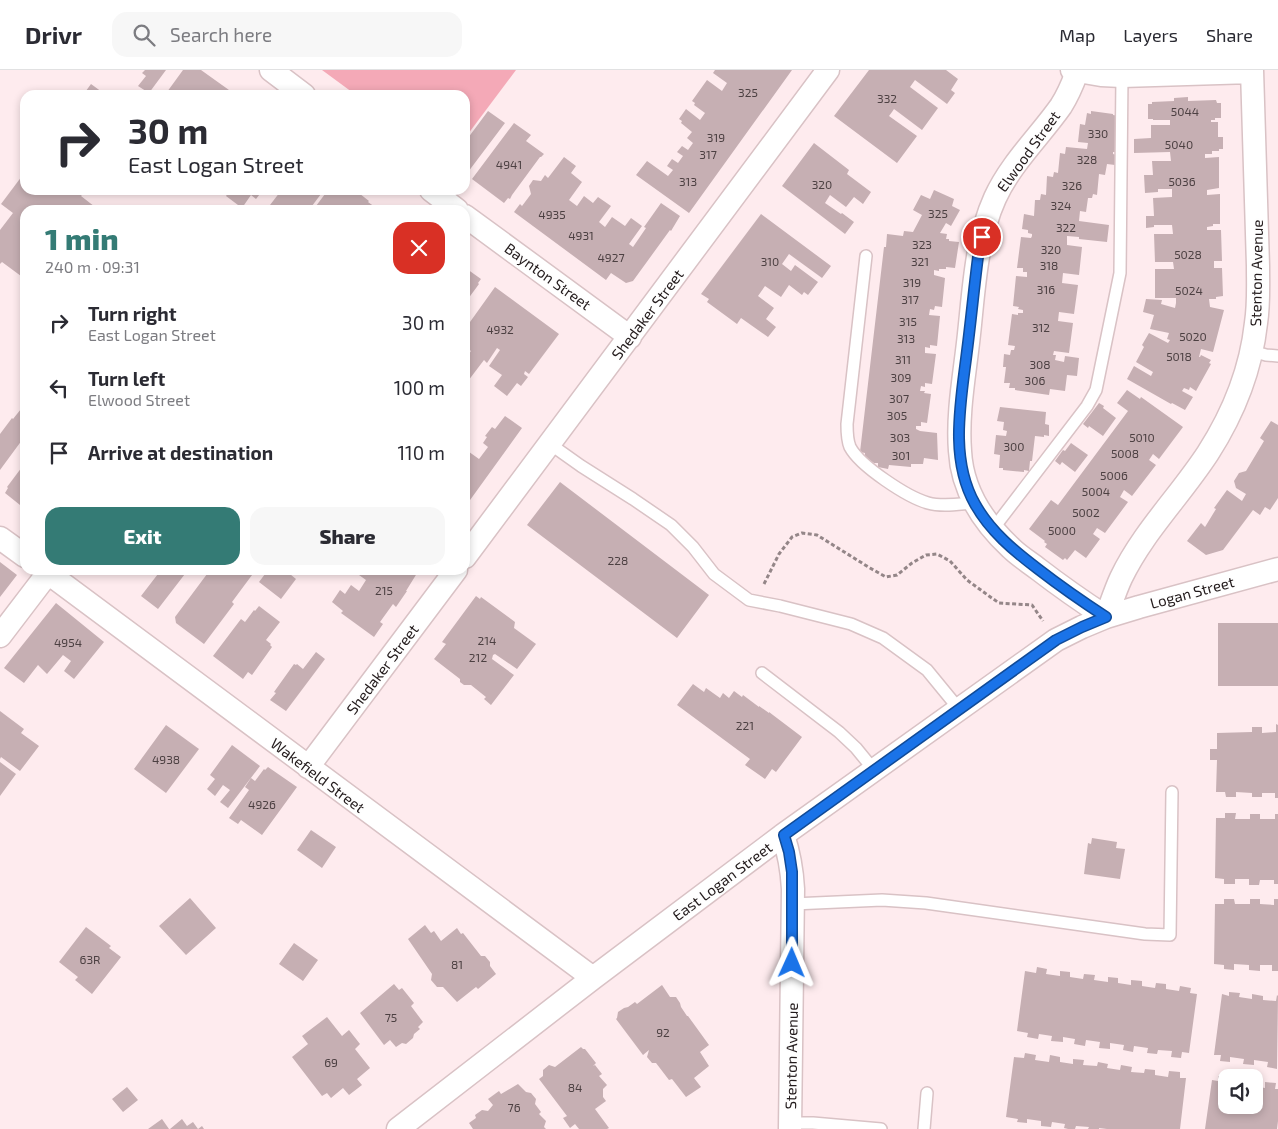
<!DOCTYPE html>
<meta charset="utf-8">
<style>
:root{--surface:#fff;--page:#f7f7f7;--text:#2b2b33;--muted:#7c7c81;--line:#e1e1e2;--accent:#347b75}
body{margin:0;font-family:"Exo 2",sans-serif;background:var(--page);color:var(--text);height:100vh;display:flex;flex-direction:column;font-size:19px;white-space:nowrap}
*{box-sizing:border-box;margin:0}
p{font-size:16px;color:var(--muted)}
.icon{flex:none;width:28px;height:28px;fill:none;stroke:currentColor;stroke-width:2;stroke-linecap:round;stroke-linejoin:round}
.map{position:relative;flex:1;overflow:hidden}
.panel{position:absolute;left:20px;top:135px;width:450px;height:370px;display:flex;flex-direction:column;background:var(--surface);border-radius:15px;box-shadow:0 2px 8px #0003}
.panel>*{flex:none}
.top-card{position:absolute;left:20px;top:20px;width:450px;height:105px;border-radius:15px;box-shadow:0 2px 8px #0003;background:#fff;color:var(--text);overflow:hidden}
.tools{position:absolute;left:1218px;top:999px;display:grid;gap:10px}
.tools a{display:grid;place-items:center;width:45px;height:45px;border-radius:10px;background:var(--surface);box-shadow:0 2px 8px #0003;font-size:25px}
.pin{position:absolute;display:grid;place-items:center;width:42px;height:42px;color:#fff;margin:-21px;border:2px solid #fff;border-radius:50%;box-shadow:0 1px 5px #0007}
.me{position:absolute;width:55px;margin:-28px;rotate:1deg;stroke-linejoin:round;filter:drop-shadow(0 0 4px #0008)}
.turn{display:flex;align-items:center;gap:18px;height:105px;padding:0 25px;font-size:22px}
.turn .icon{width:65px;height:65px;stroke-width:2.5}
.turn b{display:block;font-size:35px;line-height:42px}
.round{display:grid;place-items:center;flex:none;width:52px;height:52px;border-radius:15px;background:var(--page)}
.headline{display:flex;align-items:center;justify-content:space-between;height:85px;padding:0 25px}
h1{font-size:30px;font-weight:800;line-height:38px;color:var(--accent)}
.action{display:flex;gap:10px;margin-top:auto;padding:10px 25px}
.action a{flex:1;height:58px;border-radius:15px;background:var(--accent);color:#fff;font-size:20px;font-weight:800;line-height:58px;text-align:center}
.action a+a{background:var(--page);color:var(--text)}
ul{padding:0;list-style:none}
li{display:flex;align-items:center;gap:15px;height:65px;padding:0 25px}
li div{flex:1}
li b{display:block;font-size:19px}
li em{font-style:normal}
header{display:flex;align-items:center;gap:30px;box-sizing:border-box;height:70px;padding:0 25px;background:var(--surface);border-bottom:1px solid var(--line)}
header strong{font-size:24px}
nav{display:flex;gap:28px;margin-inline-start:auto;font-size:18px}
.search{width:350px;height:45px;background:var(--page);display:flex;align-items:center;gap:12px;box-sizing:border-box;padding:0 18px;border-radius:15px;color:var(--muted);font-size:19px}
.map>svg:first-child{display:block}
.green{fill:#f4a9b7}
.building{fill:#c6afb3}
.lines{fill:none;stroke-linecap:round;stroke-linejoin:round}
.service-casing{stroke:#d9c2c5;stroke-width:14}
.minor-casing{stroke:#d9c2c5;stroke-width:25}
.path{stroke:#948688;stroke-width:3;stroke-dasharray:4 2.5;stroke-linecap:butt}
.service{stroke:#fff;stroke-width:11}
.minor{stroke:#fff;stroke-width:22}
.route-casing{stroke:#114b97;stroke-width:12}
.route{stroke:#1a73e8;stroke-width:9}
.labels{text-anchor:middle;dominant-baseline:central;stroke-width:4;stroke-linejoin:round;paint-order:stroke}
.number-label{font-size:12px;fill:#4c4042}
.street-label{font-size:15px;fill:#231b1c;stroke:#fefefe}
</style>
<header>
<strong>Drivr</strong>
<div class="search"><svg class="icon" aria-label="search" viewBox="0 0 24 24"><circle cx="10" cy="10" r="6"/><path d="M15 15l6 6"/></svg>Search here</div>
<nav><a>Map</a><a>Layers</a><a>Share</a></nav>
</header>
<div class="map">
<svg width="1278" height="1059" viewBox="0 0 1278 1059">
<rect width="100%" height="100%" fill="#feebee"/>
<path class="green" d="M322 0H516L465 68V25H356Z"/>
<path class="building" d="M145 0H166L149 23 138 16 146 6 142 3Z
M183 0H201L236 25H171L167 22Z
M715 0H792L689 143 636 105 647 91 668 106 673 100 667 96 672 89 678 93 683 86 677 82 682 76 688 80 693 73 687 68 692 62 681 53 682 51 679 49 686 39 700 50 705 43 694 35 695 33 692 31 707 10 722 21 727 13 713 3Z
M869 0H946L958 9 951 20 955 23 947 34 915 10 910 17 938 38 922 60 894 39 892 42 889 46 917 66 897 93 834 46Z
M91 14 106 25H83Z
M1188 27V31L1216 30 1217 33H1221V48H1215V50H1211V52H1218V67H1223V79H1219V81H1212V84H1205V88L1219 87V118L1207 120V125L1220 124V154H1213V156L1207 157V160H1221L1222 191H1214V198H1222L1223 226 1216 227V229H1209L1210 237 1224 240 1213 282 1201 279 1199 287H1200L1201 285 1211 290 1209 293 1211 294 1196 321 1190 317 1189 320 1184 318 1182 321 1193 327 1185 340 1172 333 1171 334 1127 309 1134 296 1151 306 1153 302 1136 292 1144 277 1142 275 1149 263 1168 273 1170 270 1167 269 1169 263 1150 259 1154 245 1143 242 1146 229 1162 230 1161 234 1175 238 1176 233V228H1155V199H1174L1173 192H1155L1154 164H1173L1172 155H1154V157L1146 158V146H1154L1153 128 1172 127V119H1158V122L1145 123 1144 105H1153L1152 91H1171L1170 82 1134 83V69L1151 68V55H1170V50H1153V49H1148V34H1152V32L1174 31V28Z
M488 41 505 53 465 106V72Z
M1091 41 1113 44V45L1119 46 1115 82H1113V84L1116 85 1115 95 1107 94 1105 105 1099 104 1097 125 1093 124 1092 128H1088L1086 142 1080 141 1079 151 1109 155 1107 172 1079 169V167L1067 166V175L1082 177 1079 205 1063 203 1062 213 1078 215 1074 244 1059 242 1058 251 1073 253 1069 283 1054 281 1053 285H1056L1055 290 1064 292 1065 286 1079 288 1077 306 1067 305 1065 321 1050 319 1049 325 1015 320V318H1009L1010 313H1004L1006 297H1003L1004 284 1010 285 1011 280H1014L1015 276 1008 275 1012 244 1018 245V243H1023V240L1018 239 1019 237 1013 236 1016 206 1027 207V202H1023V198H1017L1021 167 1031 168 1032 166V164L1028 163V160L1022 159 1024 144 1034 146 1035 130H1040L1041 124 1046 125 1047 106 1053 107 1054 102 1058 103 1060 83 1065 84 1066 77 1087 79 1088 73 1078 72 1080 54 1085 55 1087 43 1091 44Z
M514 53 531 65 526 71 544 84 541 87H540L512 125 510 129 508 128 504 133 472 109Z
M814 73 849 100 847 104 871 122 863 134 854 127 846 137 830 125 825 133 841 144 842 143 854 152 845 164 782 116Z
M564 87 576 96 571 103 582 112 569 130 577 136 584 126 593 133 598 127 611 136 599 152 605 157 612 147 625 156 631 148 642 156 629 174 633 177 646 158 644 157 661 133 680 146 671 161 670 160 633 211 626 213 611 203 606 210 514 142 520 134 522 136 531 124 529 116 533 110 541 111 545 105 548 108Z
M25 102V120H86L81 126 99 140H25V209L2 192 0 194V160L13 143 1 134Z
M230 120H263L256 129 251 125 242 138 226 126Z
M277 120H324L309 140H269L272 136 270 135 280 122Z
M328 120H355L369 131 368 132 379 140H313Z
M934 120 954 129 952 136 960 140 951 156 946 153 940 163 947 164 946 169H949V171L959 172 955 198 946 197V199H939V201L934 200V205L945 208 942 237 935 236 934 240 930 239 929 245 940 246 937 276 930 275V278L925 277V283L936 284 932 314 925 313V317L921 316 920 321H925L924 323 931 324 927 353 921 352V356H916V359L920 361 937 363 938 390 924 388 923 394H911V397L889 395 888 399 878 397V393H874L865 387V383L860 382 884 177H886L887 164 903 166 904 161 913 162 922 145 913 140 921 125 930 129Z
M761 144 831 196 822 208 789 184 782 194 791 201 795 195 818 212 808 225 804 222 802 225 789 215 781 227 765 216 758 226 774 238 766 249 776 257 768 267 741 248 737 254 707 232 709 229 701 224Z
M467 199 481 209 478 213 479 214 465 233V202Z
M495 217 559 264 529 304 525 301 524 304 528 307 521 316 517 313 507 326 494 316 502 305 489 296 500 280 497 278 487 293 484 290 468 311 465 309V289L471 281 467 278 469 275 465 272V259Z
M1127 320 1140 329 1141 327 1183 357 1159 389 1153 384 1149 390 1156 395 1132 426 1124 420 1120 427 1128 432 1105 463 1097 458 1093 464 1100 469 1086 488 1075 480 1067 490 1065 488 1063 490 1045 477 1047 474 1044 472 1045 471 1029 459 1051 430 1058 435 1128 341 1117 333Z
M1099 333 1104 336 1103 338 1116 348 1103 366 1089 356 1088 358 1083 354Z
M1000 337 1046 342 1045 354 1049 355V366L1044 365V367L1035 366 1032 391H1030L1029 401 1024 400V402L1003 400V398H999L1000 385 994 384 996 365 1006 366 1007 361 1003 360 1004 352 997 351Z
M21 339 25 342V366L0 400V364L12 348 13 349Z
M505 346 522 358 465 437V379L479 389 488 377 483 373 487 367 485 366 492 357 495 359Z
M1271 351 1278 355V428L1270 440 1265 437 1260 445 1253 440 1223 480 1206 485 1187 471 1201 453 1205 457 1216 439 1214 438 1227 420 1242 431 1246 424 1236 418 1234 411 1239 403 1246 401 1264 371 1260 368Z
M1071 373 1088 385 1075 402 1062 392 1060 395 1055 391 1063 380 1065 381Z
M25 393V439L5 423 8 418 7 417Z
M560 412 709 525 677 568 527 455Z
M0 492 17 505 0 527Z
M161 500H188L158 539 141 526Z
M210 500H230L234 503 235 500 255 501 232 532 234 534 204 574 176 553 175 547Z
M268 500H285L296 509 281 529 259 512Z
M352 500H419L406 521H407L396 537 393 534 380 552 383 554 374 567 341 543 343 541 332 532 340 520 345 524 351 515 359 521 366 510Z
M476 526 480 529 481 527 515 552 514 558 536 574 517 599 495 584 493 585 492 589 514 605 491 635 484 629 486 627 471 615H464L460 612V609L434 589 446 574 442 572Z
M56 533 104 572 74 609 64 601 71 591 63 585 47 604 38 595 24 613 4 598Z
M259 536 280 552 266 570 271 574 270 575 272 577 252 605 248 602 243 609 213 586 241 549 245 552 254 540 255 541Z
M1218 553H1278V616H1218Z
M316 582 325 589 286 641 270 630 276 623 274 622 294 594 296 595 297 594 303 599Z
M693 614 704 622 706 618 720 628 723 623 729 628 734 621 742 627 743 625 759 637V636L769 643V642L802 667 776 702 772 699 765 709 745 695 750 689 677 635Z
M0 641 24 659 21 663 39 676 20 701 1 687 0 689Z
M1276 654 1278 655V728H1275V723H1262V727H1252V723L1236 722V727H1226L1225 722H1216L1217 690H1210V679H1217V663L1252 662V657H1262V663L1276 662Z
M166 655 199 679 166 723 134 699Z
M232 675 260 696 228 738 220 732 230 720 223 715 215 726 207 719 215 709 210 705Z
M0 692 16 704 0 726Z
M268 697 297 717 262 765 241 750 238 754 229 748 249 720 245 717 251 708 255 711 264 699 265 700Z
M1225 743H1236L1235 749H1250V744H1260V749H1275V744H1278V814H1274V810H1260L1259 815H1249V809H1235V814H1224V809L1215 808 1216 748H1225Z
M311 760 336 777 322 798 297 780Z
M1092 768 1117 772 1116 778 1125 779 1120 809 1084 804 1088 773 1091 774Z
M190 828 216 858 186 885 159 856Z
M1224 829H1234L1235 834H1250V829H1260V834L1274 835V829H1278V901H1272V895H1260V901L1249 900V895L1234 894V900L1224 899V895L1214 894 1215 834H1224Z
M425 855 431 863 434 861 441 871 457 858 461 864 463 863 481 886H485L490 892V896L496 904 478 919 476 917 457 932 443 917H437L431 910 432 904 408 869Z
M86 857 111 876 109 878 121 887 92 924 75 910 78 907 59 892Z
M294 873 318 890 303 911 279 894Z
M1037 897 1047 899 1046 904 1060 906V901L1070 902V907L1083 909 1084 904 1095 905 1094 910 1108 912V907L1118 908V913L1131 915V910L1142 911V916L1155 918 1156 913 1166 914V919L1179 921 1180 916 1191 918 1190 923 1197 924 1189 983 1182 982 1181 988 1171 987 1172 981 1158 980 1157 984 1147 983 1148 978 1134 976 1133 982 1123 980 1124 975 1110 973V979L1099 978 1100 972 1086 970 1085 976 1074 974 1075 969 1063 967V972L1051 971 1052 966 1039 964 1038 969 1027 967 1028 963 1017 961 1025 901 1036 903Z
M394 914 399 920 402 918 414 933 411 936 423 952 418 957 420 959 414 964 413 968 406 974 402 973 396 977 390 970 384 975 360 943Z
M662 915 670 927H676L680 933 681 937 687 946H688L709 975 700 982 709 996 694 1008 701 1017 686 1027 672 1009 669 1010 656 993H652L647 987 649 980 643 985 616 949 617 948 618 942 624 938 628 937 635 932 637 934Z
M1229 922 1240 923 1239 927 1252 929V924L1263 926V930L1276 931 1277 925 1278 926 1277 999 1267 997 1268 992 1254 990V995L1243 994 1244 989 1230 987V992L1220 991 1221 985H1214L1222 924 1229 926Z
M327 947 342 966 349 960 360 974 355 979 370 998 357 1009 362 1015 349 1025 343 1018 331 1028 327 1023 322 1026 292 987 308 974 302 966Z
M581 977 583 979H585L596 993 593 996 595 995 602 1004 599 1006 607 1015 603 1019V1027L606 1031 595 1039 609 1058 607 1059H579L575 1054 570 1058 563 1048 567 1046 539 1009 543 1006V1000L549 995 555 997Z
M1025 983 1036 985 1035 990 1049 992 1050 985 1060 987V992L1073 994V989L1084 990 1083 995 1097 996 1098 992 1108 994 1107 998 1120 1000 1121 995 1132 997 1131 1002 1144 1003 1145 999 1155 1000V1005L1168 1007 1169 1001 1180 1002V1008H1186L1180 1059H1107L1099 1058V1059H1088L1089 1057 1076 1056 1075 1059H1068L1064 1058 1065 1054 1052 1052 1051 1057 1041 1056V1051L1027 1049V1053L1017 1052 1018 1049 1006 1047 1014 987 1024 988Z
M1218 1006 1226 1007V1035H1254V1016L1265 1018V1012L1276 1013 1275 1019H1278V1051L1277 1059H1205L1212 1010 1218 1011Z
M518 1014 526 1022 531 1023 536 1029 535 1034 541 1042 539 1044 546 1051 544 1057 546 1059H473L469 1053 476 1048 475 1045 482 1040 488 1041 493 1035 488 1029 499 1021 501 1024Z
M127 1017 138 1030 123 1042 112 1029Z
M162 1049 169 1059H148Z
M182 1049 187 1056 193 1052 198 1059 202 1056 204 1059H170Z"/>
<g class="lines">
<g class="service-casing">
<path id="service" d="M866 186 847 354C847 362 847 370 850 377 860 396 907 427 928 433 942 437 959 434 974 433
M1252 281 1266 285 1278 286
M550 374 581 396 633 429 671 455 693 477 714 504 749 530 780 536 851 554 883 568 927 600 959 639
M993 459 1087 336 1096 320 1120 203 1122 6
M762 603 839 662 856 678 874 700
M793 834 882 830 926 833 1145 864 1170 865 1172 722
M790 1053H813L881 1059
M924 1059 927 1023"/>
</g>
<g class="minor-casing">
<path id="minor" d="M271 0 304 25
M1072 0 1101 5 1122 6 1252 2
M1077 2C1073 13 1068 25 1061 36 1040 66 1011 93 995 128 976 170 974 218 969 264 965 303 957 342 960 381 962 421 983 452 1011 478 1019 486 1029 492 1038 499 1060 516 1083 532 1106 547
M431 120 457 140
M465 146 630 267
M0 468 25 486
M465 487 828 0
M44 500 593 908
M1106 547C1111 534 1115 521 1121 508 1143 462 1180 426 1208 383 1233 344 1251 299 1256 253 1259 234 1258 215 1258 196L1252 0
M0 566 48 503
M308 697 456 500
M783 765C789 783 792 800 793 819L790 1059
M398 1059 593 908 783 765 1056 570 1082 557 1106 547 1139 537 1278 499"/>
</g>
<path class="path" d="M764 514 779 484 792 467 802 463 817 465 870 498 886 507 897 505 912 493 926 485 937 484 950 491 967 510 989 526 999 533 1032 535 1043 551"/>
<use href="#service" class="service"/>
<use href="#minor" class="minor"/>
</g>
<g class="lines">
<g class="route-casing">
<path id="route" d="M792 893V802L789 782 784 765 1056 570 1082 557 1106 547C1083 532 1060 516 1038 499 1014 481 990 461 975 434 949 388 961 331 967 281 971 250 974 218 978 187L982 167"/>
</g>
<use href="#route" class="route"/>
</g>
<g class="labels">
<g class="number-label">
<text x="748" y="22">325</text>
<text x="887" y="28">332</text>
<text x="1185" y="41">5044</text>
<text x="1098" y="63">330</text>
<text x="716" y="67">319</text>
<text x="1179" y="74">5040</text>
<text x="708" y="84">317</text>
<text x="1087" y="89">328</text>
<text x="509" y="94">4941</text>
<text x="688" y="111">313</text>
<text x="1182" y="111">5036</text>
<text x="822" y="114">320</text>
<text x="1072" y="115">326</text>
<text x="1061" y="135">324</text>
<text x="938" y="143">325</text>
<text x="552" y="144">4935</text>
<text x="1066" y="157">322</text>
<text x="581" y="165">4931</text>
<text x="922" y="174">323</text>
<text x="1051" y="179">320</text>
<text x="1188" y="184">5028</text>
<text x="611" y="187">4927</text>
<text x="770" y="191">310</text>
<text x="920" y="191">321</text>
<text x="1049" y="195">318</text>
<text x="912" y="212">319</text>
<text x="1046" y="219">316</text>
<text x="1189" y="220">5024</text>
<text x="910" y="229">317</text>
<text x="908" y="251">315</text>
<text x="1041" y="257">312</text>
<text x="500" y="259">4932</text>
<text x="1193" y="266">5020</text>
<text x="906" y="268">313</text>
<text x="1179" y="286">5018</text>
<text x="903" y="289">311</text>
<text x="1040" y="294">308</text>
<text x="901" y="307">309</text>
<text x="1035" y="310">306</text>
<text x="899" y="328">307</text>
<text x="897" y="345">305</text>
<text x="900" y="367">303</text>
<text x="1142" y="367">5010</text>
<text x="1014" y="376">300</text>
<text x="1125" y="383">5008</text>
<text x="901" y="385">301</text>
<text x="1114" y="405">5006</text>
<text x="1096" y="421">5004</text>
<text x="1086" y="442">5002</text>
<text x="1062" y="460">5000</text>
<text x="618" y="490">228</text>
<text x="384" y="520">215</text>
<text x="487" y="570">214</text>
<text x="68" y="572">4954</text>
<text x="478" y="587">212</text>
<text x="745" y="655">221</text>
<text x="166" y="689">4938</text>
<text x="262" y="734">4926</text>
<text x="90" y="889">63R</text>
<text x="457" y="894">81</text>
<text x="391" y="947">75</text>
<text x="663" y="962">92</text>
<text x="331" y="992">69</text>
<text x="575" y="1017">84</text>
<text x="514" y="1037">76</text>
</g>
<g class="street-label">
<text transform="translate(1028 81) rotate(-54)">Elwood Street</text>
<text transform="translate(1256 203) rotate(-89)">Stenton Avenue</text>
<text transform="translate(548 206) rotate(36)">Baynton Street</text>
<text transform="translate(647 244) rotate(-53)">Shedaker Street</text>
<text transform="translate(1192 522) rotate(-15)">Logan Street</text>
<text transform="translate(382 599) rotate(-53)">Shedaker Street</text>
<text transform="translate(318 705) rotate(37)">Wakefield Street</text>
<text transform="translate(722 811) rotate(-37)">East Logan Street</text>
<text transform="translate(791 986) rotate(-89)">Stenton Avenue</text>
</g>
</g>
</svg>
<div class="tools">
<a><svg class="icon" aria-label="sound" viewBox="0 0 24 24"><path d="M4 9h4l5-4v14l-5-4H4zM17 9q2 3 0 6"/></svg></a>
</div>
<div class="pin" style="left:982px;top:167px;background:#d93025"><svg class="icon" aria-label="arrive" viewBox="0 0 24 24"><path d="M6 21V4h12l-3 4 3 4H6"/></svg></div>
<svg class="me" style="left:792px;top:893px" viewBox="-20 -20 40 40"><path d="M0-17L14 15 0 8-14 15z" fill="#1a73e8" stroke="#fff" stroke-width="4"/></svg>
<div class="top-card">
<div class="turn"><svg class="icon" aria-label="right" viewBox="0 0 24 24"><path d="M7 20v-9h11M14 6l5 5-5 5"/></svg><div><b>30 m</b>East Logan Street</div></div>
</div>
<section class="panel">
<div class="headline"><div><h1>1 min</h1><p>240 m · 09:31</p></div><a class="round" style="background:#d93025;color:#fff"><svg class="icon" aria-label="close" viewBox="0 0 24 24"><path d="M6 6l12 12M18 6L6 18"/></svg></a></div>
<ul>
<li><svg class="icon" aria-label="right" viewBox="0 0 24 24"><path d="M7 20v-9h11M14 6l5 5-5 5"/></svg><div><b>Turn right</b><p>East Logan Street</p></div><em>30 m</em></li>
<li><svg class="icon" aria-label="left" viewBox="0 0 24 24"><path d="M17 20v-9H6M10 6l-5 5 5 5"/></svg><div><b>Turn left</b><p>Elwood Street</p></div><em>100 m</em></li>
<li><svg class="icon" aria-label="arrive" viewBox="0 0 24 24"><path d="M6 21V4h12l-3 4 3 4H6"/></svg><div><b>Arrive at destination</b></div><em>110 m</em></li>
</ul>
<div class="action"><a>Exit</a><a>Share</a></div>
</section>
</div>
